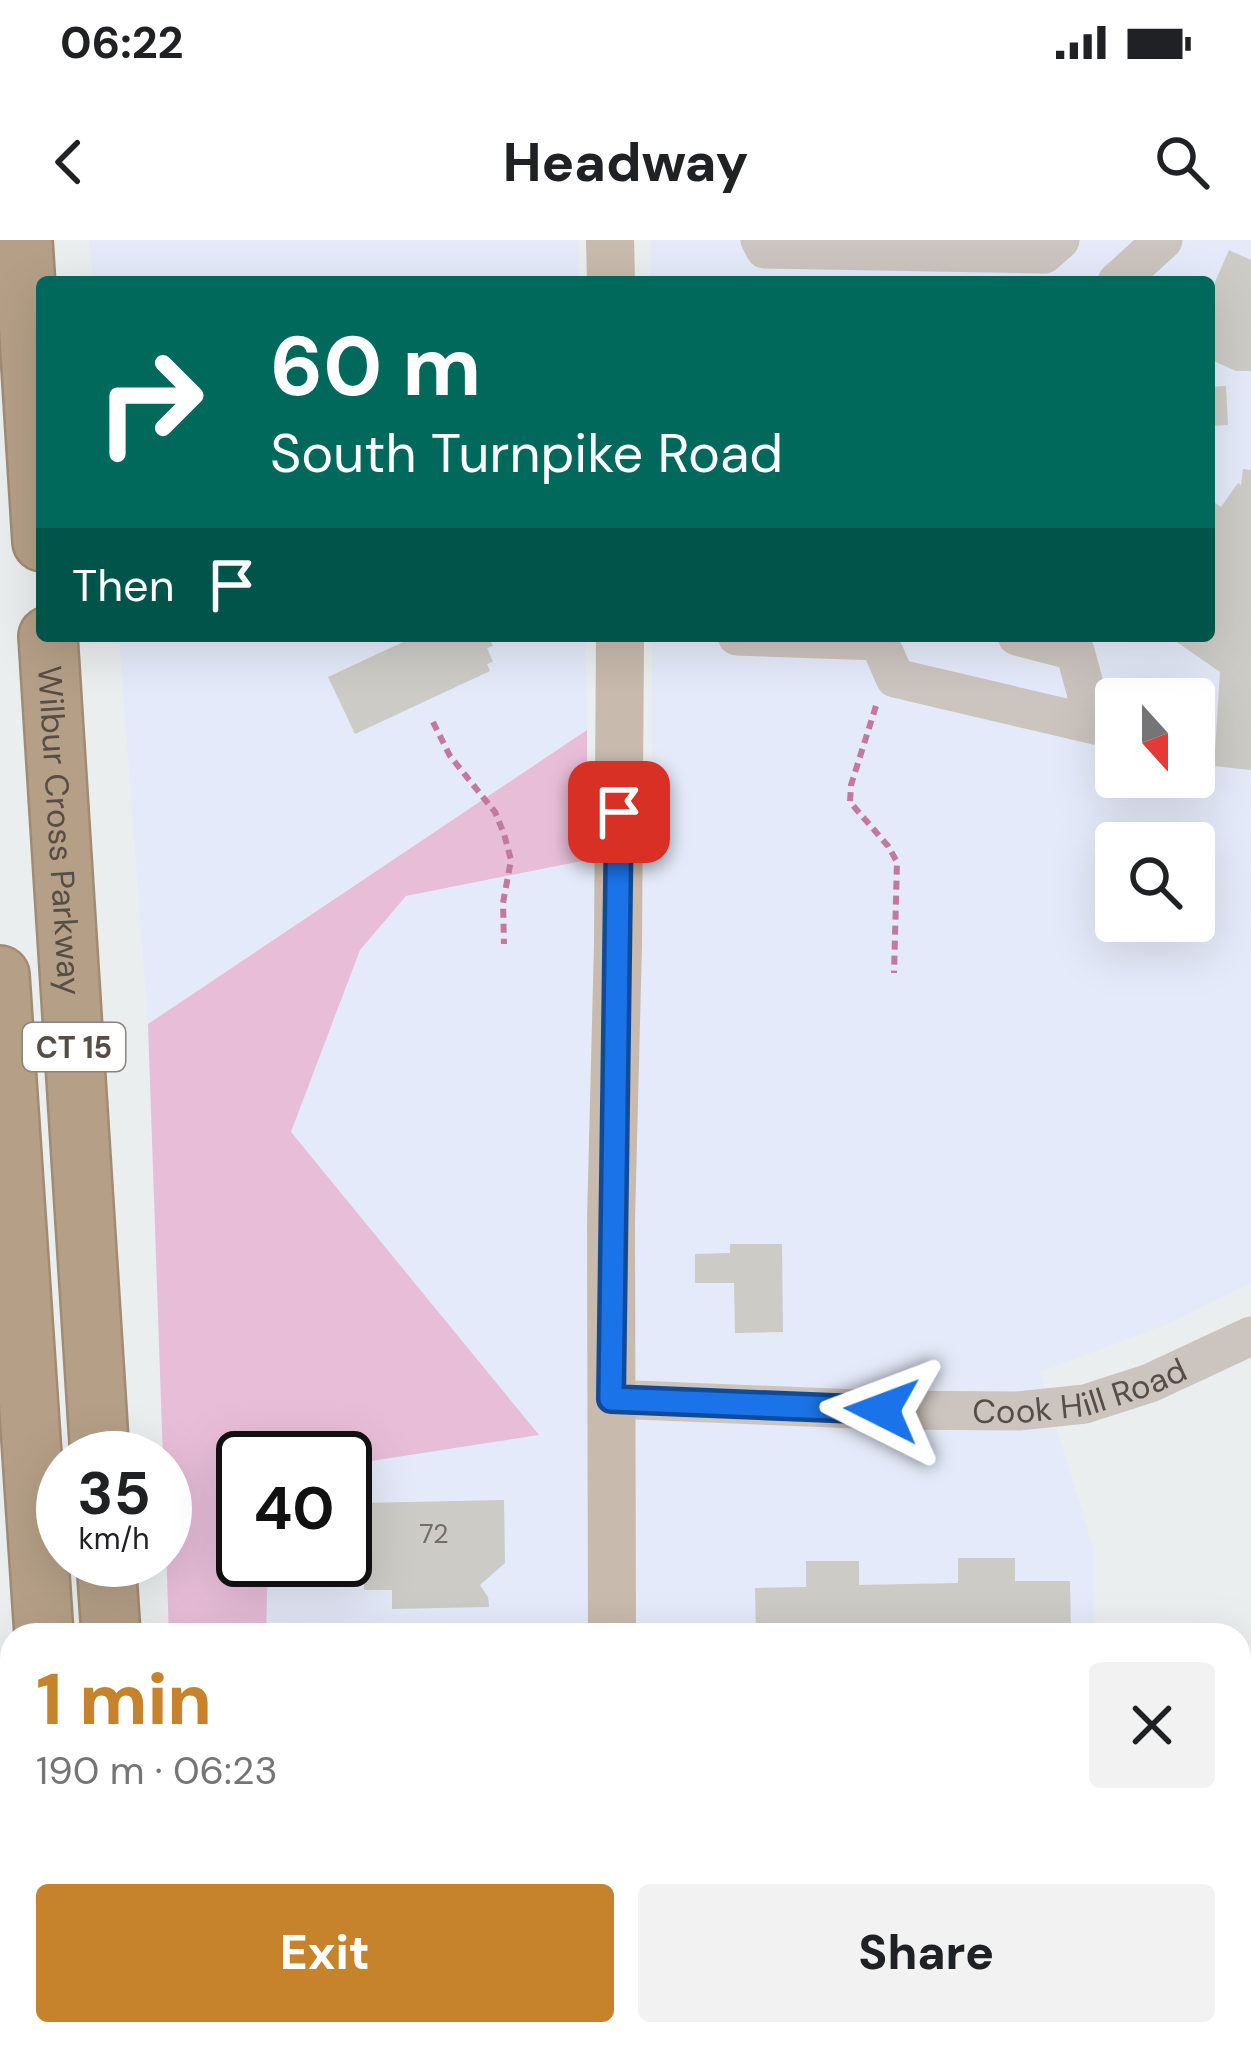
<!DOCTYPE html>
<meta charset="utf-8">
<style>
:root{--surface:#fff;--page:#f2f2f2;--text:#202124;--muted:#757577;--accent:#c7832b}
body{margin:0;font-family:"DM Sans",sans-serif;background:var(--page);color:var(--text);height:100vh;display:flex;flex-direction:column;font-size:45px;white-space:nowrap}
*{box-sizing:border-box;margin:0}
p{font-size:39px;color:var(--muted)}
.icon{flex:none;width:66px;height:66px;fill:none;stroke:currentColor;stroke-width:2;stroke-linecap:round;stroke-linejoin:round}
.map{position:relative;flex:1;overflow:hidden}
.details{position:absolute;left:0px;top:1383px;width:1251px;height:423px;display:flex;flex-direction:column;background:var(--surface);border-radius:36px 36px 0 0;box-shadow:0 12px 48px #0002}
.details>*{flex:none}
.hud{position:absolute;left:36px;top:36px;width:1179px;height:366px;border-radius:12px;box-shadow:0 12px 48px #0002;background:#00695c;color:#fff;overflow:hidden}
.needle{width:78px;rotate:159deg}
.controls{position:absolute;left:1095px;top:438px;display:grid;gap:24px}
.controls a{display:grid;place-items:center;width:120px;height:120px;border-radius:12px;background:var(--surface);box-shadow:0 12px 48px #0002;font-size:60px}
.speed{position:absolute;left:36px;top:1191px;display:flex;gap:24px;font-size:60px;font-weight:700;text-align:center}
.speed>*{display:grid;place-content:center;width:156px;height:156px;border-radius:50%;background:var(--surface);box-shadow:0 12px 48px #0002;line-height:1}
.speed small{font-size:30px;font-weight:400}
.speed .limit{border:6px solid #111;border-radius:18px;background:#fff;color:#111}
.pin{position:absolute;display:grid;place-items:center;width:102px;height:102px;color:#fff;margin:-51px;border-radius:24px;box-shadow:0 6px 18px #0006}
.me{position:absolute;width:132px;margin:-66px;rotate:273deg;stroke-linejoin:round;filter:drop-shadow(0 0 9px #0008)}
.turn{display:flex;align-items:center;gap:42px;height:252px;padding:0 36px;font-size:54px}
.turn .icon{width:156px;height:156px;stroke-width:2.5}
.turn b{display:block;font-size:84px;line-height:102px}
.then{display:flex;align-items:center;height:114px;padding:0 36px;background:#0003;gap:24px;font-size:45px}
.round{display:grid;place-items:center;flex:none;width:126px;height:126px;border-radius:12px;background:var(--page)}
.headline{display:flex;align-items:center;justify-content:space-between;height:204px;padding:0 36px}
h1{font-size:72px;font-weight:800;line-height:90px;color:var(--accent)}
.button{display:flex;gap:24px;margin-top:auto;padding:24px 36px}
.button a{flex:1;height:138px;border-radius:12px;background:var(--accent);color:#fff;font-size:48px;font-weight:800;line-height:138px;text-align:center}
.button a+a{background:var(--page);color:var(--text)}
.status{display:flex;justify-content:space-between;align-items:center;height:84px;padding:0 60px;background:var(--surface);direction:ltr}
.status svg{height:33px;fill:currentColor}
header{display:flex;justify-content:space-between;align-items:center;height:156px;padding:0 36px;background:var(--surface);font-size:54px;font-weight:800}
.map>svg:first-child{display:block}
.commercial{fill:#e4eaf9;fill-rule:evenodd}
.green{fill:#e8bdd8}
.lines{fill:none;stroke-linecap:round;stroke-linejoin:round}
.river{stroke:#e19f8e;stroke-width:54}
.building{fill:#cdcbc6}
.highway-casing{stroke:#a18b73;stroke-width:62}
.path{stroke:#c2799d;stroke-width:6;stroke-dasharray:9 6;stroke-linecap:butt}
.minor{stroke:#ccc4be;stroke-width:39}
.major{stroke:#c8baad;stroke-width:48}
.highway{stroke:#b59f87;stroke-width:57}
.route-casing{stroke:#114b97;stroke-width:30}
.route{stroke:#1a73e8;stroke-width:21}
.labels{text-anchor:middle;dominant-baseline:central;stroke-width:12;stroke-linejoin:round;paint-order:stroke}
.number-label{font-size:27px;fill:#746c66}
.shield{fill:#fff;stroke:#89827e;stroke-width:3}
.shield-label{font-size:30px;font-weight:bold;fill:#564d46}
.street-label{font-size:33px;fill:#564d46;stroke:#fff}
</style>
<div class="status"><b>06:22</b><svg viewBox="0 0 49 12"><path d="M0 12V9h3v3zM5 12V6h3v6zM10 12V3h3v9zM15 12V0h3v12zM26 1h20v11H26zM47 4h2v5h-2z"/></svg></div>
<header><svg class="icon" aria-label="back" viewBox="0 0 24 24"><path d="M15 5l-7 7 7 7"/></svg>Headway<svg class="icon" aria-label="search" viewBox="0 0 24 24"><circle cx="10" cy="10" r="6"/><path d="M15 15l6 6"/></svg></header>
<div class="map">
<svg width="1251" height="1805" viewBox="0 0 1251 1805">
<rect width="100%" height="100%" fill="#ebeeee"/>
<path class="commercial" d="M89 0H578L579 42H93Z
M650 0H1251V1043L1168 1084 1040 1132 1094 1311V1395H266L268 1320H345V1225L538 1195 291 893 360 710 406 656 652 608V396H1209V42H650ZM1116 459H1194V537H1116ZM1116 603H1194V681H1116Z
M119 396H585L587 490 148 784Z
M194 1794H1097V1805H194Z"/>
<path class="green" d="M587 490V620L406 656 360 710 291 892 539 1195 345 1225V1218H243V1320H268L266 1395H169L148 784Z"/>
<g class="lines">
<path class="river" d="M0 1674V1677
M0 1763 9 1805"/>
</g>
<path class="building" d="M1229 10 1251 20V131H1236L1209 119V56Z
M1226 146 1228 185 1211 186 1209 147Z
M1243 229 1251 230V530L1214 526 1220 432 1168 396H1209V259L1221 267 1238 243 1241 245Z
M416 396H488L493 406 487 408 493 422 487 424 490 431 355 494 328 437Z
M730 1004H782L783 1092 735 1093 734 1043H695V1014L730 1013Z
M504 1260 505 1323 480 1345 488 1357 489 1367 392 1369V1350H364L363 1263Z
M958 1318H1015V1341H1070L1071 1395H756L755 1348 806 1347V1321H859V1345L958 1343Z
M759 1794H1073V1805H759Z"/>
<g class="lines">
<g class="highway-casing">
<g id="highway">
<path d="M23 0 42 302"/>
<path id="s2" d="M48 396 100 1218"/>
<path d="M0 735 44 1395"/>
<path d="M106 1320 111 1395"/>
<path d="M70 1794 71 1805"/>
<path d="M136 1794V1805"/>
</g>
</g>
<path class="path" d="M876 466 851 545 850 562 888 606 897 622 894 733
M433 482 450 516 495 572 504 594 511 620 503 663 504 704"/>
<g class="minor">
<path d="M760 0 765 9 1044 14 1060 0"/>
<path d="M1117 42 1163 0"/>
<path d="M737 396 879 401 895 438 1095 485 1075 411 1017 396"/>
<path id="s1" d="M611 1159 882 1170 1018 1171 1085 1164 1150 1143 1251 1096"/>
</g>
<path class="major" d="M610 0 611 42
M612 1395 611 981 618 704 620 396
M614 1794V1805"/>
<use href="#highway" class="highway"/>
</g>
<g class="lines">
<g class="route-casing">
<path id="route" d="M619 572 611 1159 882 1170"/>
</g>
<use href="#route" class="route"/>
</g>
<g class="labels">
<g class="number-label">
<text x="434" y="1293">72</text>
</g>
<rect class="shield" x="23" y="783" width="102" height="48" rx="9"/>
<g class="shield-label">
<text x="74" y="807">CT 15</text>
</g>
<g class="street-label">
<text stroke="none"><textPath href="#s2" startOffset="195">Wilbur Cross Parkway</textPath></text>
<text stroke="none"><textPath href="#s1" startOffset="471">Cook Hill Road</textPath></text>
</g>
</g>
</svg>
<div class="controls">
<a><svg class="needle" viewBox="-14 -14 28 28"><path d="M0-13l5 13h-10z" fill="#e53935"/><path d="M0 13l5-13h-10z" fill="#757577"/></svg></a>
<a><svg class="icon" aria-label="search" viewBox="0 0 24 24"><circle cx="10" cy="10" r="6"/><path d="M15 15l6 6"/></svg></a>
</div>
<div class="speed"><div>35<small>km/h</small></div><div class="limit">40</div></div>
<div class="pin" style="left:619px;top:572px;background:#d93025"><svg class="icon" aria-label="arrive" viewBox="0 0 24 24"><path d="M6 21V4h12l-3 4 3 4H6"/></svg></div>
<svg class="me" style="left:882px;top:1170px" viewBox="-20 -20 40 40"><path d="M0-17L14 15 0 8-14 15z" fill="#1a73e8" stroke="#fff" stroke-width="4"/></svg>
<div class="hud">
<div class="turn"><svg class="icon" aria-label="right" viewBox="0 0 24 24"><path d="M7 20v-9h11M14 6l5 5-5 5"/></svg><div><b>60 m</b>South Turnpike Road</div></div>
<div class="then">Then<svg class="icon" aria-label="arrive" viewBox="0 0 24 24"><path d="M6 21V4h12l-3 4 3 4H6"/></svg></div>
</div>
<section class="details">
<div class="headline"><div><h1>1 min</h1><p>190 m · 06:23</p></div><a class="round"><svg class="icon" aria-label="close" viewBox="0 0 24 24"><path d="M6 6l12 12M18 6L6 18"/></svg></a></div>
<div class="button"><a>Exit</a><a>Share</a></div>
</section>
</div>
